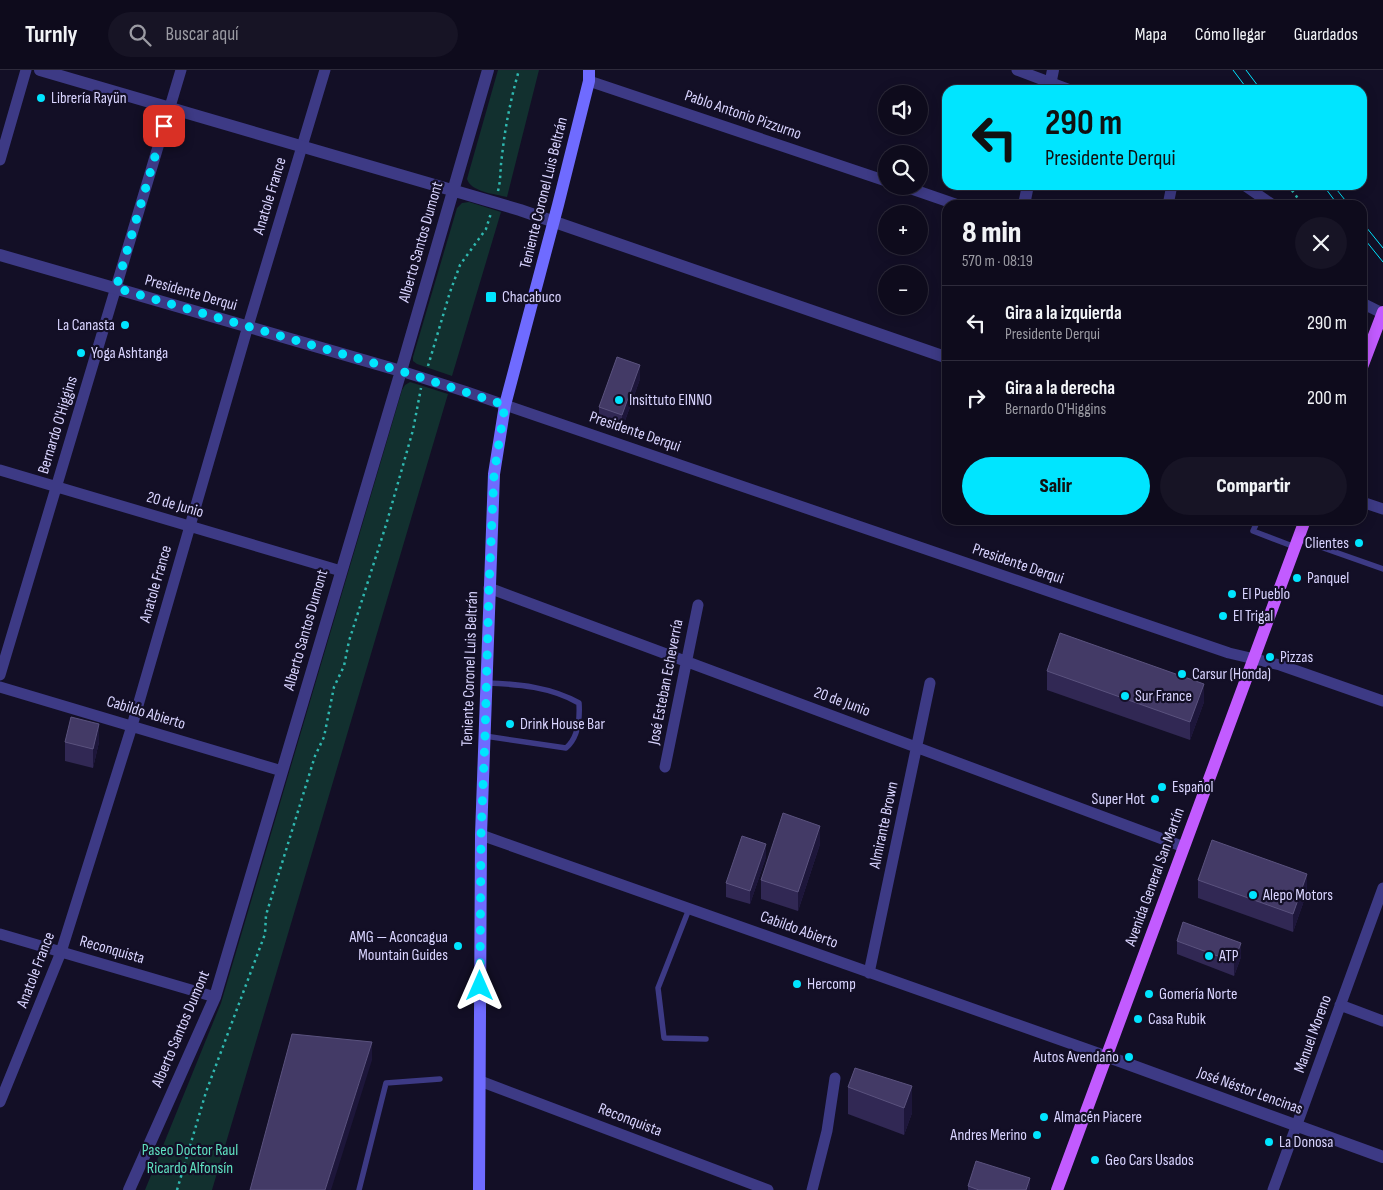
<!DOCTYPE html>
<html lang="es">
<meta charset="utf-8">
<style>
:root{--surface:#0e0b1c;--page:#171425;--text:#f1f3f6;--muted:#9b9ba3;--line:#2e2b3b;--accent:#00e5ff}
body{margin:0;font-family:"Sofia Sans Condensed",sans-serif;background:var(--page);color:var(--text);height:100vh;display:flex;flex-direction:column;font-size:19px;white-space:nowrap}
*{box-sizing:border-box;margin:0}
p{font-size:16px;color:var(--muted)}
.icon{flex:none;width:28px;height:28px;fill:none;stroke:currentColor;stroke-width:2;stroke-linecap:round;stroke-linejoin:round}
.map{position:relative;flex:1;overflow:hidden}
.panel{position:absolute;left:942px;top:130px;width:425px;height:325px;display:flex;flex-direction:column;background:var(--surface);border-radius:15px;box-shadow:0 2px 12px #0003,0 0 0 1px var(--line)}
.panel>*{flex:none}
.guide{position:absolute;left:942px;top:15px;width:425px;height:105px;border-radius:15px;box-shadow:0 2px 12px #0003,0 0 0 1px var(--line);background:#00e5ff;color:#111;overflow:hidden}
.fabs{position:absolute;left:878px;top:15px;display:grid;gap:10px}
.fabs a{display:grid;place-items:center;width:50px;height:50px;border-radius:50%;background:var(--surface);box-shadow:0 2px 12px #0003,0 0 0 1px var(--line);font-size:25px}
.pin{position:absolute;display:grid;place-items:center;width:42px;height:42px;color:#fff;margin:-21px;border-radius:10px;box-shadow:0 2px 8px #0006}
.me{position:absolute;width:55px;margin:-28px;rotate:0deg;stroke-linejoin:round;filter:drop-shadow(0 0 4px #0008)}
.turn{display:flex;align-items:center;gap:18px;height:105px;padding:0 20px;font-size:22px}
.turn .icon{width:65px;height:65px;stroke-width:2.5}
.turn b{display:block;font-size:35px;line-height:42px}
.round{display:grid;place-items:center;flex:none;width:52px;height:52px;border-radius:26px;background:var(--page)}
.head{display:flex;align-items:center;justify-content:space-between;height:85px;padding:0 20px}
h1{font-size:30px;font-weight:800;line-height:38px}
.button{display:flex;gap:10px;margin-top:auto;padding:10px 20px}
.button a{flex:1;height:58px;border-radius:30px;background:var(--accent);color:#111;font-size:20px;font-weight:800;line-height:58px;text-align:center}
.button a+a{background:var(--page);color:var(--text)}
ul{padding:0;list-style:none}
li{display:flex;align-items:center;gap:15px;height:75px;padding:0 20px;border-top:1px solid var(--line)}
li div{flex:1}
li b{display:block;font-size:19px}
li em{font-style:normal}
header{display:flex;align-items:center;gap:30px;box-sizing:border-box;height:70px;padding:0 25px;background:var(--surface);border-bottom:1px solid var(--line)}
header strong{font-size:24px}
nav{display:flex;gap:28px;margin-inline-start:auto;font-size:18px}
.search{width:350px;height:45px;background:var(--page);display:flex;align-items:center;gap:12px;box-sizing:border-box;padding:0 18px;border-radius:28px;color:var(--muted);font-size:19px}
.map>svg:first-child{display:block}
.green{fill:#12302f}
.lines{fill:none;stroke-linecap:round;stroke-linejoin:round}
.path{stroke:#2fb8b0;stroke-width:2.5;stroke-dasharray:2.5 4;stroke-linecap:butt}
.service{stroke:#3d3a85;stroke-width:5.5}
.minor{stroke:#3d3a85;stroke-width:11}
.tertiary{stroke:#3d3a85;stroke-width:12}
.secondary{stroke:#6f6bff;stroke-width:12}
.primary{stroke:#c25bff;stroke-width:12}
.tram{stroke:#00e5ff;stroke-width:1}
.wall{fill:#312854}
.shaded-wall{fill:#1d163a}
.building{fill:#433a66;stroke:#5a527e}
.route{stroke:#00e5ff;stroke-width:9;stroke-dasharray:0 16.2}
.poi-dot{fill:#00e5ff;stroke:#130f26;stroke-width:2}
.labels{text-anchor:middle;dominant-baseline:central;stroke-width:4.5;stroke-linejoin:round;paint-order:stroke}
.poi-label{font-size:16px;fill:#d9d4ff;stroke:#130f26;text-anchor:start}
.street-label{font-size:16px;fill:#d9d4ff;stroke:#130f26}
.park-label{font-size:16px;fill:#5fe0c0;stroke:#130f26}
</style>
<header>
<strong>Turnly</strong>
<div class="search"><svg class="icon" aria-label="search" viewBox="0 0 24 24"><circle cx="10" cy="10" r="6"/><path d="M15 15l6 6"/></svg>Buscar aquí</div>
<nav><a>Mapa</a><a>Cómo llegar</a><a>Guardados</a></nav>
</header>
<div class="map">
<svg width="1383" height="1120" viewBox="0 0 1383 1120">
<rect width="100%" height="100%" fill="#130f26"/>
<path class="green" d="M498 0H539L507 127C495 124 471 122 467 109Z
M469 132 501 142 452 306 417 294 413 291V287L457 138 462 133Z
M410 312 448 324 212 1120H145L221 933 402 320 405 315Z"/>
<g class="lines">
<path class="path" d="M1288 115 1303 135
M498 121C501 110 500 98 502 86 505 57 511 28 519 0
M428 296 450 222 460 195 486 159 491 143
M177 1120 206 1022 265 864 266 845 315 686 324 667 334 617 344 596 349 571 386 455 413 360 421 318"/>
<path class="service" d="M1258 450 1253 461 1295 477
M1298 469 1383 499
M485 666 566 678C579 667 580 649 579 633 551 617 518 614 487 613
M689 839 658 918 664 968 706 969
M359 1120 386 1013 440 1009"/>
<path class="minor" d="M1017 0 1070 20
M589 11 886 111
M0 90 26 0
M1244 115 1273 135
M903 116 958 135
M1168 135 1172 115
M1362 233 1382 243
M401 301 467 322 1229 583 1280 595 1383 631
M0 400 341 501
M1362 432 1383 439
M489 518 1184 777
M0 605 181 0
M0 617 282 701
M665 697 698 535
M481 765 1106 986
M0 864 215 927
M869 903 930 613
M1340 935 1383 951
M480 1011 768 1120
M0 1032 61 882 132 656 248 256 325 0
M812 1120 827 1061 835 1008
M1273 1120 1383 818"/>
<path class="tertiary" d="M40 0 520 140 948 288
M1049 20 1053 0
M1024 135 1028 115
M0 185 401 301
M1106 986 1383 1087
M129 1120 215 927 401 301 488 0"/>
<path class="secondary" d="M479 1120 481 765 494 404 505 335 558 135 589 11V0"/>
<path class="primary" d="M1362 297 1383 242
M1057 1120 1305 450"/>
<path class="tram" d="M1233 0 1248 20
M1246 0 1261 20
M1323 115 1338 135
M1333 115 1349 135
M1362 152 1383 178
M1362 166 1383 192"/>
</g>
<path class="wall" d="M640 309 622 359 599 351V337Z
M1199 450H1216L1214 456Z
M1266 450H1275L1274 453Z
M1047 601 1204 632 1190 670 1047 620Z
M65 672H99L93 698 65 691Z
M820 774 798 841 761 829V810Z
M766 787 750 834 726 827V813Z
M1198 810 1307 822 1293 862 1198 828Z
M1177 871 1241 887 1234 906 1177 884Z
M855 998 912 1043 904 1065 848 1044V1017Z
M968 1116 1030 1120H968Z"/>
<path class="shaded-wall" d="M640 295V309L622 359V345Z
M1204 614V632L1190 670V652Z
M99 654V672L93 698V679Z
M820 756V774L798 841V822Z
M766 774V787L750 834V821Z
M1307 804V822L1293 862V844Z
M1241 873V887L1234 906V892Z
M372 972V990L331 1120H325Z
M912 1016V1043L904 1065V1038Z
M1030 1108V1120H1026Z"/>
<path class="building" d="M617 287 640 295 622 345 599 337Z
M1060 563 1204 614 1190 652 1047 601Z
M71 647 99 654 93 679 65 672Z
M783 743 820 756 798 822 761 810Z
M742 766 766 774 750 821 726 813Z
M1212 770 1307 804 1293 844 1198 810Z
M1183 852 1241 873 1234 892 1177 871Z
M292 964 372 972 325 1120H250Z
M855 998 912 1016 904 1038 848 1017Z
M976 1091 1030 1108 1026 1120H979L968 1116Z"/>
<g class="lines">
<path class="route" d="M164 56 116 218 401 301 505 335 494 404 489 518 485 666 481 765 480 916"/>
</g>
<g class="poi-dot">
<circle cx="41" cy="28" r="5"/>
<rect x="485" y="221" width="12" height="12" rx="2.5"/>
<circle cx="125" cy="255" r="5"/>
<circle cx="81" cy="283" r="5"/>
<circle cx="619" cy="330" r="5"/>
<circle cx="1359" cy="473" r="5"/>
<circle cx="1297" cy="508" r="5"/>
<circle cx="1232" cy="524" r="5"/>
<circle cx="1223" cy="546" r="5"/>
<circle cx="1270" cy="587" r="5"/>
<circle cx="1182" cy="604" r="5"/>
<circle cx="1125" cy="626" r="5"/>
<circle cx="510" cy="654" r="5"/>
<circle cx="1162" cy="717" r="5"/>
<circle cx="1155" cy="729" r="5"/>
<circle cx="1253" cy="825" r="5"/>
<circle cx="458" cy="876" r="5"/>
<circle cx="1209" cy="886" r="5"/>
<circle cx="797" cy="914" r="5"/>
<circle cx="1149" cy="924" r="5"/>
<circle cx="1138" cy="949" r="5"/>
<circle cx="1129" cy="987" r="5"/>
<circle cx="1044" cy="1047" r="5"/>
<circle cx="1037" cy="1065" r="5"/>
<circle cx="1269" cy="1072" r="5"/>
<circle cx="1095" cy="1090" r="5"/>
</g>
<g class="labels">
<g class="poi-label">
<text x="51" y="28">Librería Rayün</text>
<text x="502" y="227">Chacabuco</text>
<text x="115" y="255" text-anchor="end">La Canasta</text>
<text x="91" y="283">Yoga Ashtanga</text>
<text x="629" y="330">Insittuto EINNO</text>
<text x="1349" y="473" text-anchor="end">Clientes</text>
<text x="1307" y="508">Panquel</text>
<text x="1242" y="524">El Pueblo</text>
<text x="1233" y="546">El Trigal</text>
<text x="1280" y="587">Pizzas</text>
<text x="1192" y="604">Carsur (Honda)</text>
<text x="1135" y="626">Sur France</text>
<text x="520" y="654">Drink House Bar</text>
<text x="1172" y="717">Español</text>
<text x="1145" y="729" text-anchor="end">Super Hot</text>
<text x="1263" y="825">Alepo Motors</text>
<text x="448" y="867" text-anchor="end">AMG — Aconcagua<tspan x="448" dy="18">Mountain Guides</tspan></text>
<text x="1219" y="886">ATP</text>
<text x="807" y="914">Hercomp</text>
<text x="1159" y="924">Gomería Norte</text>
<text x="1148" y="949">Casa Rubik</text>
<text x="1119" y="987" text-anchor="end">Autos Avendaño</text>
<text x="1054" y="1047">Almacén Piacere</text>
<text x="1027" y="1065" text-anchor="end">Andres Merino</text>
<text x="1279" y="1072">La Donosa</text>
<text x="1105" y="1090">Geo Cars Usados</text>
</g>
<g class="street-label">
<text transform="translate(743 45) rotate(19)">Pablo Antonio Pizzurno</text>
<text transform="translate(544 123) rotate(-76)">Teniente Coronel Luis Beltrán</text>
<text transform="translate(270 126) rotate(-73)">Anatole France</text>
<text transform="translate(421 172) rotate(-74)">Alberto Santos Dumont</text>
<text transform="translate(191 223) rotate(16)">Presidente Derqui</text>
<text transform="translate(58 355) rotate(-73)">Bernardo O'Higgins</text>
<text transform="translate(635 362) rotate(19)">Presidente Derqui</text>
<text transform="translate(175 435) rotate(16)">20 de Junio</text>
<text transform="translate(1018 494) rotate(19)">Presidente Derqui</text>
<text transform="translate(156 514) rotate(-74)">Anatole France</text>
<text transform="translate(306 560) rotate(-74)">Alberto Santos Dumont</text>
<text transform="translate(470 599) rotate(-88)">Teniente Coronel Luis Beltrán</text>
<text transform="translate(666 612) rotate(-79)">José Esteban Echeverría</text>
<text transform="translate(842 632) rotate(20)">20 de Junio</text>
<text transform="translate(146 643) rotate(17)">Cabildo Abierto</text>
<text transform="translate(884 755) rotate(-78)">Almirante Brown</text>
<text transform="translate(1155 807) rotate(-70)">Avenida General San Martín</text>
<text transform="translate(799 860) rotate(20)">Cabildo Abierto</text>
<text transform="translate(112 880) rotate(16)">Reconquista</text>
<text transform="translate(36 900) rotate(-69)">Anatole France</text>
<text transform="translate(181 959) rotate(-67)">Alberto Santos Dumont</text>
<text transform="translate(1313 964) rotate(-70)">Manuel Moreno</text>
<text transform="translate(1250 1021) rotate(20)">José Néstor Lencinas</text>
<text transform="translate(630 1050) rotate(21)">Reconquista</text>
</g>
<g class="park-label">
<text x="190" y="1080">Paseo Doctor Raul<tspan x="190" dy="18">Ricardo Alfonsín</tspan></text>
</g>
</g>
</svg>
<div class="fabs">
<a><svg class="icon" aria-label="sound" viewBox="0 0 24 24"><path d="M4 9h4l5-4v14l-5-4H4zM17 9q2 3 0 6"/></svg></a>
<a><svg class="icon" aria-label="search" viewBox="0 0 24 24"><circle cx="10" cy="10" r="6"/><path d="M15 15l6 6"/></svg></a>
<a>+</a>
<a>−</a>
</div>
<div class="pin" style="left:164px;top:56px;background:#d93025"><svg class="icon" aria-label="arrive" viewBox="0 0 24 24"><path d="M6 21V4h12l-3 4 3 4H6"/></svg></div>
<svg class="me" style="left:480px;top:916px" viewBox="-20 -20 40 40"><path d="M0-17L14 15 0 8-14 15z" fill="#00e5ff" stroke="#fff" stroke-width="4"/></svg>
<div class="guide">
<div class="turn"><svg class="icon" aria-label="left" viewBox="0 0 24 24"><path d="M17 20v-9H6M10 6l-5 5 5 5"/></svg><div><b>290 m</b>Presidente Derqui</div></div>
</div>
<section class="panel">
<div class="head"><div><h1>8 min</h1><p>570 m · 08:19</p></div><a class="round"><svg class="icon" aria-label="close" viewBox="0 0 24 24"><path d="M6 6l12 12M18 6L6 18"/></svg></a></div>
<ul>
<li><svg class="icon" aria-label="left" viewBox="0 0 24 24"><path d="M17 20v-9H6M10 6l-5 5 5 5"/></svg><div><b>Gira a la izquierda</b><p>Presidente Derqui</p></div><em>290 m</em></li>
<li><svg class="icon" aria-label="right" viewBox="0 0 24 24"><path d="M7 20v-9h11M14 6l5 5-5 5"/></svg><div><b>Gira a la derecha</b><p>Bernardo O'Higgins</p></div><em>200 m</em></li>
</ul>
<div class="button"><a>Salir</a><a>Compartir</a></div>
</section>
</div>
